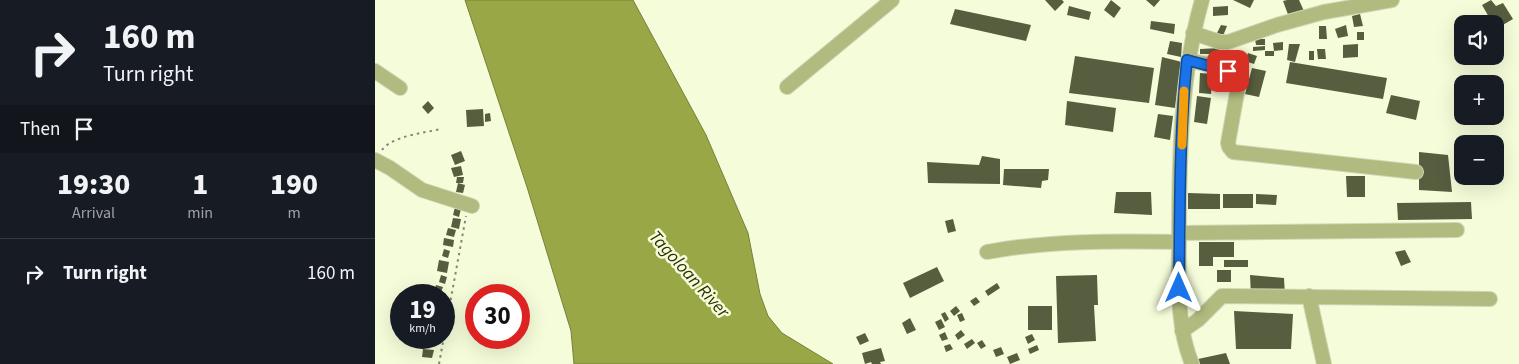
<!DOCTYPE html>
<meta charset="utf-8">
<style>
:root{--surface:#171b24;--page:#20242c;--text:#f1f3f6;--muted:#9ea1a6;--line:#363941}
body{margin:0;font-family:"Source Sans 3",sans-serif;background:var(--page);color:var(--text);height:100vh;display:flex;flex-direction:column;font-size:19px;white-space:nowrap}
*{box-sizing:border-box;margin:0}
p{font-size:16px;color:var(--muted)}
.icon{flex:none;width:28px;height:28px;fill:none;stroke:currentColor;stroke-width:2;stroke-linecap:round;stroke-linejoin:round}
.map{position:relative;flex:1;overflow:hidden}
.sheet{display:flex;flex-direction:column;background:var(--surface);width:375px}
.sheet>*{flex:none}
.top-card{background:#171b24;color:var(--text);overflow:hidden}
.fabs{position:absolute;left:1079px;top:15px;display:grid;gap:10px}
.fabs a{display:grid;place-items:center;width:50px;height:50px;border-radius:10px;background:var(--surface);box-shadow:0 5px 20px #0002;font-size:25px}
.speed{position:absolute;left:15px;top:284px;display:flex;gap:10px;font-size:25px;font-weight:700;text-align:center}
.speed>*{display:grid;place-content:center;width:65px;height:65px;border-radius:50%;background:var(--surface);box-shadow:0 5px 20px #0002;line-height:1}
.speed small{font-size:12px;font-weight:400}
.speed .limit{border:8px solid #d22;background:#fff;color:#111}
.pin{position:absolute;display:grid;place-items:center;width:42px;height:42px;color:#fff;margin:-21px;border-radius:10px;box-shadow:0 2px 8px #0006}
.me{position:absolute;width:55px;margin:-28px;rotate:0deg;stroke-linejoin:round;filter:drop-shadow(0 0 4px #0008)}
.turn{display:flex;align-items:center;gap:18px;height:105px;padding:0 20px;font-size:22px}
.turn .icon{width:65px;height:65px;stroke-width:2.5}
.turn b{display:block;font-size:35px;line-height:42px}
.then{display:flex;align-items:center;height:48px;padding:0 20px;background:#0003;gap:10px;font-size:19px}
.eta{display:flex;justify-content:space-evenly;align-items:center;height:85px;text-align:center}
.eta b{font-size:30px;font-weight:800;line-height:35px}
ul{padding:0;list-style:none}
li{display:flex;align-items:center;gap:15px;height:70px;padding:0 20px;border-top:1px solid var(--line)}
li div{flex:1}
li b{display:block;font-size:19px}
li em{font-style:normal}
main{display:flex;flex:1;min-height:0}
.map>svg:first-child{display:block}
.water{fill:#9aa747;stroke:#77813a}
.building{fill:#575d3f}
.lines{fill:none;stroke-linecap:round;stroke-linejoin:round}
.minor-casing{stroke:#d0d6b7;stroke-width:16}
.path{stroke:#838770;stroke-width:2;stroke-dasharray:2.5 4;stroke-linecap:butt}
.minor{stroke:#b1bb7f;stroke-width:14}
.route-casing{stroke:#114b97;stroke-width:12}
.route{stroke:#1a73e8;stroke-width:9}
.slow{stroke:#f59e0b;stroke-width:9}
.labels{text-anchor:middle;dominant-baseline:central;stroke-width:5;stroke-linejoin:round;paint-order:stroke}
.water-label{font-size:18px;font-style:italic;fill:#2b3007;stroke:#f5fcd9}
</style>
<main>
<section class="sheet">
<div class="top-card">
<div class="turn"><svg class="icon" aria-label="right" viewBox="0 0 24 24"><path d="M7 20v-9h11M14 6l5 5-5 5"/></svg><div><b>160 m</b>Turn right</div></div>
<div class="then">Then<svg class="icon" aria-label="arrive" viewBox="0 0 24 24"><path d="M6 21V4h12l-3 4 3 4H6"/></svg></div>
</div>
<div class="eta">
<div><b>19:30</b><p>Arrival</p></div>
<div><b>1</b><p>min</p></div>
<div><b>190</b><p>m</p></div>
</div>
<ul>
<li><svg class="icon" aria-label="right" viewBox="0 0 24 24"><path d="M7 20v-9h11M14 6l5 5-5 5"/></svg><div><b>Turn right</b></div><em>160 m</em></li>
</ul>
</section>
<div class="map">
<svg width="1144" height="364" viewBox="0 0 1144 364">
<rect width="100%" height="100%" fill="#f5fcd9"/>
<path class="water" d="M90 0H258L331 135 373 233 385 294 393 316 407 333 458 364H199L196 331 152 187Z"/>
<path class="building" d="M670 0H687L689 2 680 11Z
M736 0 746 8 739 18 729 10Z
M771 0H785L779 7Z
M858 0H879L875 8Z
M912 0H924L934 22 918 28 908 1Z
M1116 0 1121 6 1128 3 1138 19 1121 29 1120 24H1118L1107 5Z
M694 6 716 12 714 20 692 15Z
M853 6V15L838 16V7Z
M580 9 656 25 651 41 575 24Z
M985 14 988 26 979 27 977 16Z
M776 21 800 24 799 34 775 29Z
M846 25 852 26 848 36 841 35Z
M971 25 973 36 963 38 960 29Z
M944 26H951L952 39H944Z
M982 32H989V40H982Z
M880 39H890V45H881Z
M795 41 807 43 806 57 792 54Z
M908 42V50L899 51 898 43Z
M914 44H925L920 62 912 60Z
M983 44V57L968 58V45Z
M890 46V50L878 51V47Z
M845 48V54H825V49Z
M942 49H950L951 59H943Z
M890 51H899V56H890Z
M934 51H939V60H934Z
M873 53 882 56 879 64 870 61Z
M700 56 779 68 774 103 694 93Z
M787 57 807 62 800 108 780 105Z
M915 62 1012 78 1008 99 911 83Z
M877 68 891 71 884 97 870 94Z
M825 73 838 74 836 94 824 93Z
M1016 95 1045 101 1041 120 1011 113Z
M822 96 836 98 832 124 819 122Z
M53 101 59 108 53 114 47 107Z
M692 101 741 108 738 132 690 125Z
M108 109 109 126 92 127 91 110Z
M115 113 116 121 110 122V114Z
M783 114 798 116 795 140 779 137Z
M86 151 90 161 80 165 76 155Z
M1044 152 1073 155 1077 192 1044 190Z
M607 156 625 159V184L553 183 552 162 604 165Z
M86 166 88 175 79 177 76 168Z
M629 169H674L673 180 667 181 666 188 628 185Z
M971 176H990V197H972Z
M82 177H89L88 183H81Z
M83 183 90 185 88 193 81 192Z
M741 192H776L777 215 739 213Z
M813 193 845 194V209H813Z
M848 194H878V208H848Z
M881 194 902 195 901 205 881 204Z
M1096 202 1097 219 1023 220 1022 203Z
M80 207 86 209 84 217 78 215Z
M78 218 86 219 84 229 76 227Z
M578 219 581 231 573 233 570 221Z
M73 228 81 230 79 237 71 235Z
M69 238 79 240 78 247 68 245Z
M824 242H859V257H838V266H824Z
M69 249 75 251 73 258 67 256Z
M1030 250 1036 262 1026 266 1020 252Z
M64 260 74 262 72 273 62 271Z
M849 260H873V267H849Z
M562 267 569 281 535 298 528 283Z
M842 270H856V282H842Z
M66 275 72 277 70 284 64 282Z
M722 275 723 305H719L721 341 683 343 681 276Z
M875 275 909 278 910 296H876Z
M622 283 625 288 613 296 610 291Z
M61 285 68 287 65 295H58Z
M601 297 605 302 599 306 595 301Z
M581 306 585 311 579 316 575 311Z
M653 306H677V330H653Z
M859 311 918 314 916 349H861Z
M570 312 574 319 570 322 566 314Z
M587 313 590 320 585 322 582 315Z
M535 318 541 330 532 334 527 323Z
M566 319 570 327 564 330 560 322Z
M586 330 590 335 583 340 580 335Z
M570 332 573 339 567 341 564 335Z
M490 333 494 341 485 345 481 337Z
M657 334 660 340 653 344 650 337Z
M597 339 600 343 592 349 589 344Z
M607 340 611 346 606 349 602 343Z
M575 344 578 349 571 352 569 346Z
M662 345 664 350 655 354 653 349Z
M626 347 629 354 621 357 618 350Z
M506 348 510 361 505 362 506 364H497L496 362 490 364 487 353Z
M48 349 59 350 57 358 47 357Z
M642 353 645 360 635 364 632 357Z
M851 353 855 364H824L823 359Z"/>
<g class="lines">
<g class="minor-casing">
<path id="minor" d="M818 33 845 42H853L902 25 949 12 1017 0
M813 60C828 64 863 67 863 87L853 143 854 147 858 152 1041 172
M0 71 25 88
M412 87 517 0
M0 160 15 168 47 190 97 206
M804 233 1082 230
M612 252C676 240 739 241 804 242
M934 296 949 364
M807 331 823 320 847 296 1115 299
M817 364C801 325 804 282 804 241 804 161 805 77 827 0"/>
</g>
<path class="path" d="M7 150C17 136 49 133 66 129
M64 364 91 216"/>
<use href="#minor" class="minor"/>
</g>
<g class="lines">
<g class="route-casing">
<path id="route" d="M804 288C805 212 804 136 812 60L853 71"/>
</g>
<use href="#route" class="route"/>
<path class="slow" d="M807 145 809 91"/>
</g>
<g class="labels">
<g class="water-label">
<text transform="translate(314 274) rotate(48)">Tagoloan River</text>
</g>
</g>
</svg>
<div class="fabs">
<a><svg class="icon" aria-label="sound" viewBox="0 0 24 24"><path d="M4 9h4l5-4v14l-5-4H4zM17 9q2 3 0 6"/></svg></a>
<a>+</a>
<a>−</a>
</div>
<div class="speed"><div>19<small>km/h</small></div><div class="limit">30</div></div>
<div class="pin" style="left:853px;top:71px;background:#d93025"><svg class="icon" aria-label="arrive" viewBox="0 0 24 24"><path d="M6 21V4h12l-3 4 3 4H6"/></svg></div>
<svg class="me" style="left:804px;top:288px" viewBox="-20 -20 40 40"><path d="M0-17L14 15 0 8-14 15z" fill="#1a73e8" stroke="#fff" stroke-width="4"/></svg>
</div>
</main>
